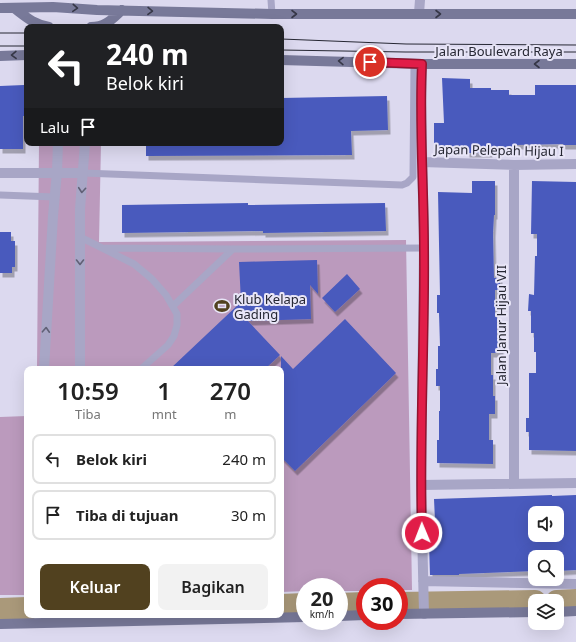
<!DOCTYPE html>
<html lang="id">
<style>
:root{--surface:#fff;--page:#f2f2f2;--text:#222;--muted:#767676;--line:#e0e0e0;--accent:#51411f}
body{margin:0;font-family:"Noto Sans",sans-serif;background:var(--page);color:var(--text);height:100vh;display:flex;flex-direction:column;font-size:15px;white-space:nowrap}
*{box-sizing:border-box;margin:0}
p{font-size:13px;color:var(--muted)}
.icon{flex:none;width:22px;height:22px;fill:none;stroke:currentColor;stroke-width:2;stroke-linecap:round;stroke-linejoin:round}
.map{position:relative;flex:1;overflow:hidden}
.drawer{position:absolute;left:24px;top:366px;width:260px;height:252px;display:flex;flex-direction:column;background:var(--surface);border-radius:8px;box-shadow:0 4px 16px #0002}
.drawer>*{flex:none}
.banner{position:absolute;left:24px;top:24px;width:260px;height:122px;border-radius:8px;box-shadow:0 4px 16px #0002;background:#202124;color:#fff;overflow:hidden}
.fabs{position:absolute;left:528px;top:506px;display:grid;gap:8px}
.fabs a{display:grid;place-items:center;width:36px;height:36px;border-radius:8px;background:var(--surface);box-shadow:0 4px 16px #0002;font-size:20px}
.speed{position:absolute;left:296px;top:578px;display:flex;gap:8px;font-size:20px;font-weight:700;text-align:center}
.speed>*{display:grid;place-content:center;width:52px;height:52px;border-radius:50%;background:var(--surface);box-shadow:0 4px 16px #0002;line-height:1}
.speed small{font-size:10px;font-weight:400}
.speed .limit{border:6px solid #d22;background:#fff;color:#111}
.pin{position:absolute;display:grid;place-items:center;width:34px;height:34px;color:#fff;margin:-17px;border:2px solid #fff;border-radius:50%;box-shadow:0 1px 4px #0007}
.me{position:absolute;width:44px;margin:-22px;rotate:359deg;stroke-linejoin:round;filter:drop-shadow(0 0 3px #0008)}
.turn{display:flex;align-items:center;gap:14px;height:84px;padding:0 16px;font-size:18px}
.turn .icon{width:52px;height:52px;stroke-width:2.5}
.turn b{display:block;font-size:28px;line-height:34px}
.then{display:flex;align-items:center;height:38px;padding:0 16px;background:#0003;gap:8px;font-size:15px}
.eta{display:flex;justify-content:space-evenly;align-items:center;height:68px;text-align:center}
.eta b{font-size:24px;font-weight:600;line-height:28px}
.primary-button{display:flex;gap:8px;margin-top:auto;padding:8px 16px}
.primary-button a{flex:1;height:46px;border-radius:8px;background:var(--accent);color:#fff;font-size:16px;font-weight:600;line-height:46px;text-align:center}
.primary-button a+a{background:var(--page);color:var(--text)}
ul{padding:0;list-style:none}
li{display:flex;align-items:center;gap:12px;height:50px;margin:0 8px 6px;padding:0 8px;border:2px solid var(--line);border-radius:8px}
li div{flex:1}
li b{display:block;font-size:15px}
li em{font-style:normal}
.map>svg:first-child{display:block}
.green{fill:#bb9abd}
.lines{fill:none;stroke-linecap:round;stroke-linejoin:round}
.river{stroke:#aa997a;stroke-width:24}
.building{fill:#495abd;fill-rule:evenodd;filter:url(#shadow)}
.lane{stroke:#a8a6c6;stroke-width:7}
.street{stroke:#a8a6c6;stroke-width:10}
.secondary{stroke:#787999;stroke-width:10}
.tram{stroke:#262733;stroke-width:1}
.oneway{stroke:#363747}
.oneway2{stroke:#606075}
.route-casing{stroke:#92132f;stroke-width:10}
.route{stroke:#e11d48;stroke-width:7}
.labels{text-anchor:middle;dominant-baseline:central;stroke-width:4;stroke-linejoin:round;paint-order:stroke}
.street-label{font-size:13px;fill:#262733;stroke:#e8e5f7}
.poi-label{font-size:13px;fill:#262733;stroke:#e8e5f7;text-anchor:start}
</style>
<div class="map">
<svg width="576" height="642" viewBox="0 0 576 642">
<defs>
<filter id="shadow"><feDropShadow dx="2.5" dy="4.5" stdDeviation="0" flood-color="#0004"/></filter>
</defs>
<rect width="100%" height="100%" fill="#dcd9ef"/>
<path class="green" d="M39 143H101L99 242 406 240 412 590H399V587H365V591H339V587H305V591L281 592V369H37Z
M27 416V595H0V417Z"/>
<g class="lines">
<path class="river" d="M557 602 576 601
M399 604 535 602
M339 605 365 604
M281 606 305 605
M0 610 27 609"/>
</g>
<path class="building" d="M442 78 470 79V88H491V90H509V95H535V85H576V145H563V144L515 145V151H490V153H467V148H434V123H444Z
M24 85 25 116H23V149H0V86Z
M387 96 388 130 351 131 352 155 146 156V143H281V98Z
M472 181H495V215H494L493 233 494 278H500V290H495V317H497V338H501V353H491V375H493V396H495V414H489V440H493V464L437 463V440H439V411H440V386H436V369H438V346H440L439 313H437V295H440L438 192 472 193Z
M532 181 576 182V451L529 450V432H526V418H529V373H536V352H534V333H531V311H528L529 294 534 295 535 256H537V234H531Z
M248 203V205L385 203 386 231 263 233V231L122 233V205Z
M0 232H11V241H15V267H12V273H0Z
M317 260 318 294 310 285 311 319 248 321 280 355 265 369H170L241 302 239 262Z
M347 274 360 289 335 312 322 298Z
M345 319 396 373 295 471 281 457V356L293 369Z
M552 495V496L576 495V570L557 571V557H535V571L459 574V575H430L429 543 436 542 434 499ZM535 513H559L560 539 535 540Z"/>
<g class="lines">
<path class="lane" d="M271 0 272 14
M83 173 402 185 407 183 413 177 414 63
M0 195 55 197
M80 237 134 264 152 279 166 295 177 314V325L174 336 168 345 141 369
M102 248 233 249 424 248
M173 306 233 249"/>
<path class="street" d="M419 13 420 0
M422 64 421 100 424 248 421 485 424 614
M422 162 514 165 576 164
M514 165V484
M0 173H83
M44 369 53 216 57 172 58 143
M80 369V209L85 143
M421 485 576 483
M423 581 576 584"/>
<path class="secondary" d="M0 8 53 7 97 10 272 14H576
M14 8C26 17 33 24 49 27
M91 27C106 27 112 19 122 10
M0 56 27 55
M281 60 422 64H576
M557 612 576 611
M399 614 535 612
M339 616 365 615
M0 624 305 617"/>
<path class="tram" d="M0 33H27
M281 39 406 44 576 45
M0 46H27
M281 50 405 52H576"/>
</g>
<defs><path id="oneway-chevron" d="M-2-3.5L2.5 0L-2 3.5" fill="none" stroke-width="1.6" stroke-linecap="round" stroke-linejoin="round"/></defs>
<g class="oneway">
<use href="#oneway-chevron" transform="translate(75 8) rotate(4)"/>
<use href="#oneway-chevron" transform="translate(150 11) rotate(1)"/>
<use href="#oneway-chevron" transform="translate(294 14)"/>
<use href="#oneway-chevron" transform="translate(438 14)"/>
<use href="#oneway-chevron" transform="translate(14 55) rotate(179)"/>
<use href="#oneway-chevron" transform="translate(341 61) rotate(-179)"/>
<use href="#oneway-chevron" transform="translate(537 64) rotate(180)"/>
</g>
<g class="oneway2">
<use href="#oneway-chevron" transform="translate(82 190) rotate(95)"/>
<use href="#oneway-chevron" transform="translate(80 262) rotate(90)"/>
<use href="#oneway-chevron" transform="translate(46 330) rotate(-87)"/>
</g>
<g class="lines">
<g class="route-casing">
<path id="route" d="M370 62 422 64C419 125 424 187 424 249 425 343 419 438 422 533"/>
</g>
<use href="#route" class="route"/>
</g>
<defs>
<g id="stadium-bare" transform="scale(1.2)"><path d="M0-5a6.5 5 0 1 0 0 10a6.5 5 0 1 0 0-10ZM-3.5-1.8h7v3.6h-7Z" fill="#51411f" stroke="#e8e5f7" stroke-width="2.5" paint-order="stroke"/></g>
</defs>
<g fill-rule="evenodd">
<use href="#stadium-bare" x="222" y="306"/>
</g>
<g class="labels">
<g class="street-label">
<text x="499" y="51">Jalan Boulevard Raya</text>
<text transform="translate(499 150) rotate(1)">Japan Pelepah Hijau I</text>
<text transform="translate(501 325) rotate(-90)">Jalan Janur Hijau VII</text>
</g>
<g class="poi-label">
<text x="234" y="299">Klub Kelapa<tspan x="234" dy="15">Gading</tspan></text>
</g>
</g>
</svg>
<div class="fabs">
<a><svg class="icon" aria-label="sound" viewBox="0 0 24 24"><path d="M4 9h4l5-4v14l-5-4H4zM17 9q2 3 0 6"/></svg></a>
<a><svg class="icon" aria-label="search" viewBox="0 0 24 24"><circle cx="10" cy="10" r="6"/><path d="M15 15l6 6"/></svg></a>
<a><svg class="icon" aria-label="layers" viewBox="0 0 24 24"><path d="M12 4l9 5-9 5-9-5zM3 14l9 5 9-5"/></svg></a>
</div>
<div class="speed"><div>20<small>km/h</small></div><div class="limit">30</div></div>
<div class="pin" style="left:370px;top:62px;background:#d93025"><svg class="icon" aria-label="arrive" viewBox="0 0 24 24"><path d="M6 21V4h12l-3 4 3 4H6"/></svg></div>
<svg class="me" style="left:422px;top:533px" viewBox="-20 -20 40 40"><circle r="17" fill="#e11d48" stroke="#fff" stroke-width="3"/><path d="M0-11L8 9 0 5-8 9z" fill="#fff"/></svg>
<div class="banner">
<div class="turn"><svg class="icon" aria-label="left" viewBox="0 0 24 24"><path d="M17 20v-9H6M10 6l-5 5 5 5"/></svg><div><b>240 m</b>Belok kiri</div></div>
<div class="then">Lalu<svg class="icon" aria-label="arrive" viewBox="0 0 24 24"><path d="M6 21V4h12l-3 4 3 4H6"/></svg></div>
</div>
<section class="drawer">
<div class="eta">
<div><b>10:59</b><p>Tiba</p></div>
<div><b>1</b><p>mnt</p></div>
<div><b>270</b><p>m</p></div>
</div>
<ul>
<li><svg class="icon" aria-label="left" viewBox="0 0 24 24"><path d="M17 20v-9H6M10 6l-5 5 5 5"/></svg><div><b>Belok kiri</b></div><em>240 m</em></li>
<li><svg class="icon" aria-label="arrive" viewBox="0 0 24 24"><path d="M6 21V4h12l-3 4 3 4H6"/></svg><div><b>Tiba di tujuan</b></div><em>30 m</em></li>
</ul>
<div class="primary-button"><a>Keluar</a><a>Bagikan</a></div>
</section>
</div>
